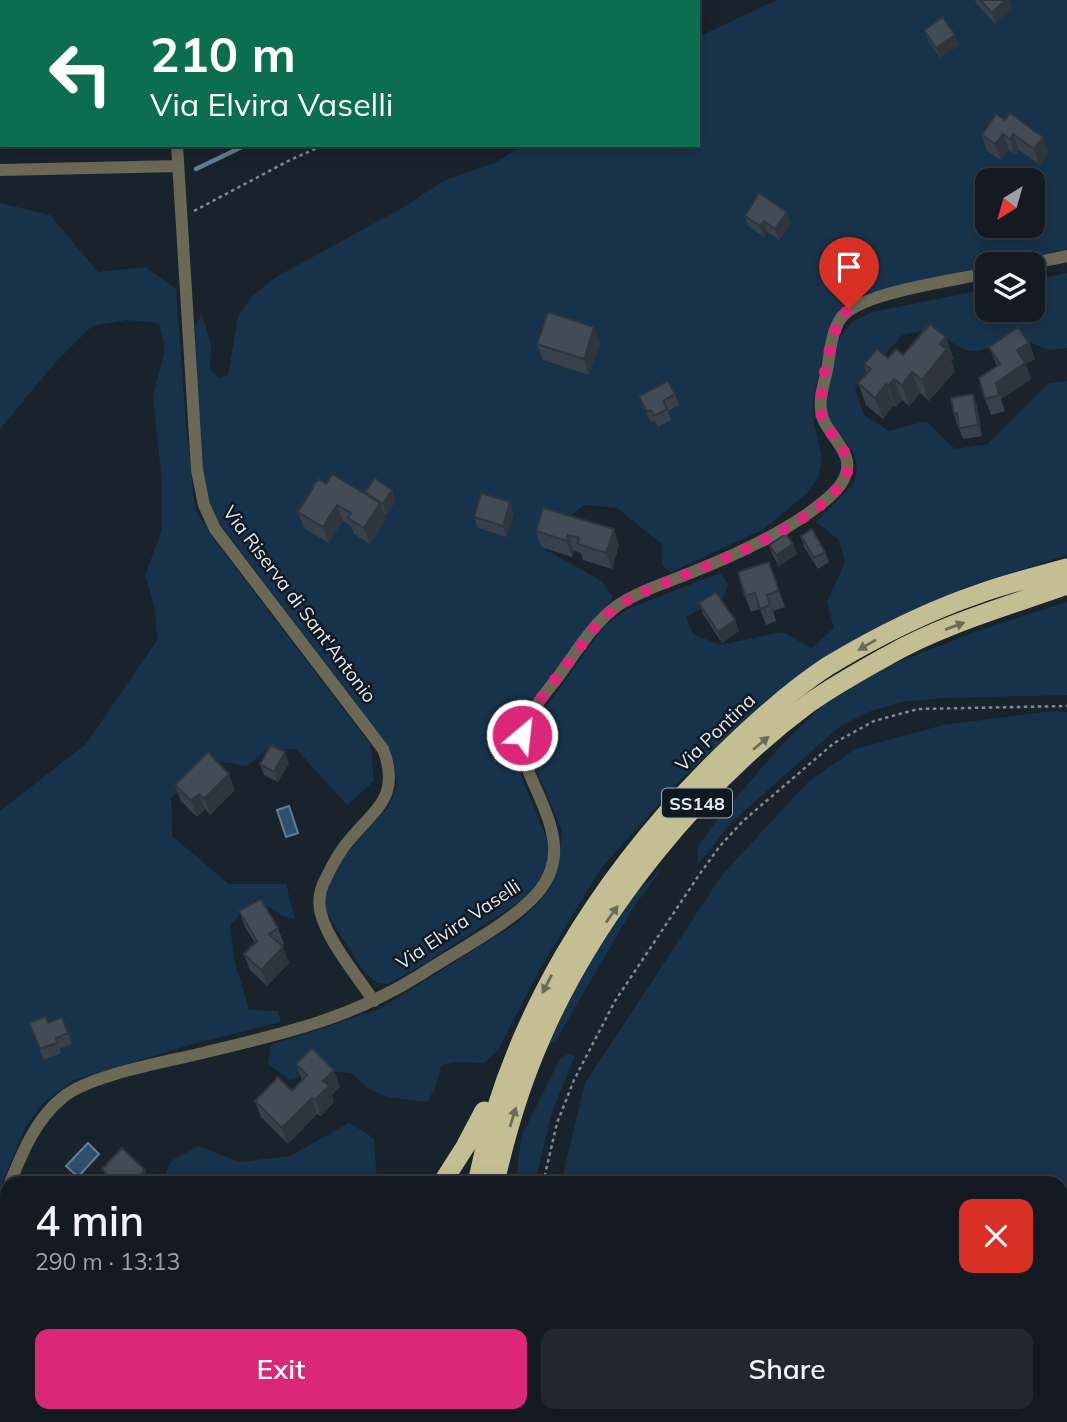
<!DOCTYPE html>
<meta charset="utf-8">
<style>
:root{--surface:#131a21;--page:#20272e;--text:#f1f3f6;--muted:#9da1a5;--line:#32383f;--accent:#db2777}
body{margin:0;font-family:Mulish,sans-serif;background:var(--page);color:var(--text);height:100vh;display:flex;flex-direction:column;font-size:26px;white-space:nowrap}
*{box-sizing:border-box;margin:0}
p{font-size:23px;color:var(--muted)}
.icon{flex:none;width:38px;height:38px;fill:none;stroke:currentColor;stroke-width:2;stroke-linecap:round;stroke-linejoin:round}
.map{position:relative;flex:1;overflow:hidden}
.side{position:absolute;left:0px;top:1176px;width:1068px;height:247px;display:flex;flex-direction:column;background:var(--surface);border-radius:21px 21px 0 0;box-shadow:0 4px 18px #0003,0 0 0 2px var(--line)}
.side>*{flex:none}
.banner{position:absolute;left:0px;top:0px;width:700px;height:147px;box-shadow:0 4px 18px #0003,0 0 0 2px var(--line);background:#0b6e4f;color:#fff;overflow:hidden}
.needle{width:46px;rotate:217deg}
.tools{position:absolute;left:975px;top:168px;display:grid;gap:14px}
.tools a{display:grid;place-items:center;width:70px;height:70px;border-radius:14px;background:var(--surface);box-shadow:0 4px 18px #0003,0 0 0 2px var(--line);font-size:35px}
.pin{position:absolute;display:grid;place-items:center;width:60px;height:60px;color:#fff;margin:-72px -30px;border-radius:50% 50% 50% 0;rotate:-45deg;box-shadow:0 0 7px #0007}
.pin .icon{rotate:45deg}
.me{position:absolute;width:77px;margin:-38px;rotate:28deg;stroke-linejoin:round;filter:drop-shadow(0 0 5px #0008)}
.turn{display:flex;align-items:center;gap:24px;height:147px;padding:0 35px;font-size:32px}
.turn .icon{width:91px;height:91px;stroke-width:2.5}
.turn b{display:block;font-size:49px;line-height:60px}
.round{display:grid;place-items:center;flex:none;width:74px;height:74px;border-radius:14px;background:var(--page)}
.headline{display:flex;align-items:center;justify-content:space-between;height:119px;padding:0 35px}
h1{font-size:42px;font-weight:600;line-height:52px}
.button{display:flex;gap:14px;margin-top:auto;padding:14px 35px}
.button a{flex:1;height:80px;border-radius:14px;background:var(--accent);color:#fff;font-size:28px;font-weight:600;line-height:80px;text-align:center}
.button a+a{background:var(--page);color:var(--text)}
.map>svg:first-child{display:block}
.green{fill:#17334b;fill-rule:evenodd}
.water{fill:#2d4f6d;stroke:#637d94;stroke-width:2}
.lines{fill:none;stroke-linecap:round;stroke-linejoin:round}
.stream{stroke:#637d94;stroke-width:4.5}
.path{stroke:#828a91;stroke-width:2.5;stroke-dasharray:3.5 3.5;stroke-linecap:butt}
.minor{stroke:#6b6956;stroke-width:12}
.tertiary{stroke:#6b6956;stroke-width:16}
.trunk{stroke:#c4bf93;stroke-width:19}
.wall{fill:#384149}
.shaded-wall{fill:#2e353c}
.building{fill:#414c55;stroke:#2e353c;stroke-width:2}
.oneway{fill:#6a6c5a}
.route{stroke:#db2777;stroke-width:12;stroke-dasharray:0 21.6}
.labels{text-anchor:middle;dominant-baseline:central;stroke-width:5;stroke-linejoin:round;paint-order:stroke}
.shield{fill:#101922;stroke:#a3abb2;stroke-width:2}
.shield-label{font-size:18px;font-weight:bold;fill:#e2e9ef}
.street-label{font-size:19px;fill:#e2e9ef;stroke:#101922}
</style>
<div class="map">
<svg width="1067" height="1422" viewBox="0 0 1067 1422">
<rect width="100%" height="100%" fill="#19232c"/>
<path class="green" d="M0 0H360L2 2V52Z
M777 0H1067V250L1001 264H987V267L860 295 843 306 830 327 813 399 814 424 822 458 818 478 807 493 764 529 671 572 662 565V544L617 508 584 505 552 530 546 550 602 581 613 597 524 713 514 741 523 781 549 843 547 865 541 881 527 897 422 965 388 984 377 983 364 972 325 910V891L336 866 388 807 397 785 394 765 381 737 213 515 200 465 195 326 202 314 211 345 210 370 219 378 228 376 238 317 252 296 276 277 404 207 443 181 494 163 524 145H698V37ZM1016 130 1040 164 1019 150 1015 154 1009 150ZM987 180H1032V226H987ZM325 496 370 543 354 534 357 529 343 521 329 543Z
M0 203 50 215 98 272 146 267 176 289 186 426 195 509 215 541 370 744 374 781 347 805 296 749 265 751 247 766 216 761 171 798 172 836 229 884H286L295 919 283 916 256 899 230 925 234 959 249 1010 278 1011 281 1022 193 1044 74 1080 42 1104 26 1126 0 1188V811L86 744 158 639 154 605 145 576 162 529V482L153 396 165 349 159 323 126 320 92 326 54 364 0 429Z
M1067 273V348L1049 350 1013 335C970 359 971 355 932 329L902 335 855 389 864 415 889 431 926 421 955 449 988 444 1049 383 1067 381V555L966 587 877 629 748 719 682 778 602 867 540 969 498 1050 484 1063 455 1062 441 1065 435 1088 427 1102 387 1097 369 1089 351 1073 322 1070 290 1080 268 1064 271 1045 380 1009 517 923 538 904 550 888 558 869 562 830 526 747 530 730 604 626 628 609 720 573 728 584 724 597 686 617 693 634 720 645 782 632 812 648 834 628 827 602 845 562 839 540 816 522 853 485 857 468 854 453 828 419 822 406 839 339 853 321 872 312 987 289V310H1032L1033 280Z
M1067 602V695L943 698 902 702 868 712 839 727 732 822 698 864V846L718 819 779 748 822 706 887 666 978 631Z
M1053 711 1067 712V1422H539L540 1416H1060V1183H561L585 1083 722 875 808 782 855 749 943 725Z
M662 868 633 908 555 1042 549 1044 583 972 632 898Z
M570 1053 575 1056 552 1112 535 1183H515L522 1135 560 1059Z
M349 1123 374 1138 377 1183H162L171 1161 198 1146 240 1162 290 1156Z"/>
<path class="water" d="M289 806 298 833 286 837 277 810Z
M88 1143 99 1154 78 1177 66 1166Z"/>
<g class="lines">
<path class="stream" d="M547 2 550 0
M196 169 246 145"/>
<path class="path" d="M632 2 636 0
M194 211 290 160 324 145
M543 1183 557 1123 574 1080 615 1001 699 875 720 846 743 821 834 743 874 721 918 709 1067 706
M508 1422 509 1416
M526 1422V1416"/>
<path class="minor" d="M0 60 2 61
M177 145 197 470 204 505 215 529 383 749C400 794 379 806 352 837 341 849 333 863 326 878 321 887 318 898 320 909 324 936 358 978 374 1001
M0 170 178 166
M1029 264 1067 256
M10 1183C22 1153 36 1119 62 1098 88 1076 160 1063 194 1055 277 1035 347 1021 420 975 453 953 517 920 540 890 572 849 542 808 527 767 524 757 520 747 522 737 525 716 545 694 558 677 575 654 593 623 617 606 640 590 669 582 695 571 733 556 772 538 806 515 818 506 832 497 841 484 858 458 837 445 825 423 816 405 823 388 827 370 830 354 831 332 841 318 860 292 953 281 987 273
M0 1208 7 1190
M0 1404 7 1409
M27 1416H62
M9 1422 13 1416
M274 1422 275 1416"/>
<path class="tertiary" d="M235 1422 240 1416"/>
<path class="trunk" d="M442 1183 465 1147 484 1111
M477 1183C509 1021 599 877 715 762 750 727 787 693 828 666 876 637 928 611 981 593 1009 583 1038 576 1067 568
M495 1183C506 1133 521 1083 542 1036 596 912 698 786 808 704 833 686 862 670 889 655 944 624 1008 606 1067 585
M451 1422 452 1416
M470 1422V1416"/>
</g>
<path class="wall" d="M975 0H1009L1012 8 995 24 976 3Z
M924 30 959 45 940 58 928 40Z
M0 87H2V117H0Z
M996 114 1049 153 1040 165 1019 150 1015 155 1009 150 1001 160 987 151 982 135Z
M745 216 791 223 779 240 767 231 764 237 748 226Z
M594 327 600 343 589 375 543 360 537 344Z
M946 337 953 358 951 361 955 371 929 401 920 393 909 406 902 400 896 407 894 405 883 419 866 405 858 383 867 373 864 364 903 355Z
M1029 343 1035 359 1026 364 1031 379 1001 399 1005 411 991 415 985 399 997 366 989 347Z
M675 394 679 405 668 411 671 420 658 427 655 421 651 422 643 407 639 396Z
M977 405 982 436 963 439 958 425H957L954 414Z
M326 484 366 495 365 492 392 490 396 501 386 515 383 512 386 519 370 544 354 534 351 526 343 521 329 543 304 528 298 512Z
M543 508 619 545 612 569 583 560 581 553 574 551 572 557 541 547 536 531Z
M514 513 507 537 478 528 474 517Z
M801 536 825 552 829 562 818 569 804 547Z
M793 544 797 554 779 566 773 556 769 545Z
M769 562 785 607 773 611 776 621 766 625 760 609 751 612 745 596Z
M699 603 735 620 739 631 722 643 703 614Z
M503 752 505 757 503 762H495L494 757Z
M289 763 278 782 264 775 260 764Z
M175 785 235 790 210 815 205 809 197 817 181 801Z
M239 911 278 928 284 944 281 946 289 963 267 986 250 970 244 954 255 943 245 927Z
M62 1017 72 1044 60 1048 61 1053 44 1060 29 1023H48Z
M296 1064 340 1086 332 1095 334 1102 321 1116 317 1114 288 1144 261 1117 255 1101 292 1091 302 1080Z"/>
<path class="shaded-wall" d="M1005 0H1009L1012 8 995 24 992 13Z
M955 35 959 45 940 58 936 48Z
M1003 134 1009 150 1001 160 995 144Z
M1013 134 1019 150 1015 155 1010 139Z
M1043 137 1049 153 1040 165 1034 149Z
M787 212 791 223 779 240 775 229Z
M764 221 767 231 764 237 760 226Z
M594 327 600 343 589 375 584 359Z
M946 337 953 358 951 361 955 371 929 401 922 380 940 344Z
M1029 343 1035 359 1026 364 1031 379 1001 399 1005 411 996 383 1017 350Z
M912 372 920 393 909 406 902 385Z
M894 379 902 400 896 407 888 386Z
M886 384 894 405 883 419 875 398Z
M973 394 977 405 982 436 978 425Z
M392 490 396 501 386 515 383 504Z
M510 502 514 513 507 537 503 526Z
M380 503 386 519 370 544 364 528Z
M337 505 343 521 329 543 323 527Z
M614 529 619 545 612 569 606 553Z
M568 535 574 551 572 557 567 541Z
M793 544 797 554 779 566 776 555Z
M735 620 739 631 722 643 718 632Z
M285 752 289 763 278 782 274 772Z
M229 774 235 790 210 815 204 799Z
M199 794 205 809 197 817 191 801Z
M283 947 289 963 267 986 261 970Z
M334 1070 340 1086 332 1095 334 1102 321 1116 315 1100 323 1081Z
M312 1098 317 1114 288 1144 282 1128Z
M145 1170 150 1183H133Z"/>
<path class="building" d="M980 0H1005L992 13Z
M943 17 955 35 936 48 924 30Z
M0 87H2V107H0Z
M1010 113 1043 137 1034 149 1013 134 1010 139 1003 134 995 144 982 135 996 114 1005 120Z
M759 193 787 212 775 229 764 221 760 226 745 216Z
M548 312 594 327 584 359 537 344Z
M930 324 946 337 940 344 947 349 922 380 912 372 902 385 894 379 888 386 886 384 875 398 858 383 871 369 864 364 877 349 888 358 896 349 903 355Z
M1018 327 1029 343 1017 350 1025 363 996 383 999 395 985 399 979 378 1000 364 989 347Z
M668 381 675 394 663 401 667 409 654 416 651 410 647 412 639 396Z
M973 394 978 425 959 428 957 413 954 414 951 398Z
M332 474 380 503 364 528 348 518 351 513 337 505 323 527 298 512 318 479 326 484Z
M375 478 392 490 383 504 365 492Z
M481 493 510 502 503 526 474 517Z
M543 508 614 529 606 553 578 544 579 538 568 535 567 541 536 531Z
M812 529 825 552 814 558 801 536Z
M786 534 793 544 776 555 769 545Z
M769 562 779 591 767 595 770 605 760 609 755 593 745 596 738 572Z
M716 592 735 620 718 632 699 603Z
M271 745 285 752 274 772 260 764Z
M501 748 503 752 501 756 494 757 492 749Z
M208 752 229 774 204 799 199 794 191 801 175 785Z
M261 899 278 928 269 934 283 947 261 970 244 954 257 941 239 911Z
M46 1016 48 1023 62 1017 68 1033 56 1038 57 1043 40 1049 29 1023Z
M312 1048 334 1070 323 1081 329 1086 315 1100 312 1098 282 1128 255 1101 278 1077 292 1091 307 1075 296 1064Z
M122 1148 145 1170 133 1183H97L106 1173 102 1169Z"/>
<defs><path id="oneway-solid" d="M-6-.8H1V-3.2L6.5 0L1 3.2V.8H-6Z" transform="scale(1.75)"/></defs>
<g class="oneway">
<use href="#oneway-solid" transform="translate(955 626) rotate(-20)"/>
<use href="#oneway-solid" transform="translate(867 645) rotate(150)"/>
<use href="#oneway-solid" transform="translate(761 743) rotate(-40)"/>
<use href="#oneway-solid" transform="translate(612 914) rotate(-55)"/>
<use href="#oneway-solid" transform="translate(547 984) rotate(117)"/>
<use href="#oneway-solid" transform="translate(513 1117) rotate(-73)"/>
</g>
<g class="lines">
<path class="route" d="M522 735C529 711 549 688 564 668 580 648 595 623 615 608 634 594 656 587 677 578 724 559 806 527 838 488 865 455 830 443 821 414 817 400 831 340 837 326 839 319 844 314 849 309"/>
</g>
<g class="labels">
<rect class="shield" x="662" y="788.5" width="70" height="29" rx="5"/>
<g class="shield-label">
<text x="697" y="803">SS148</text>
</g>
<g class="street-label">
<text transform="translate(300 604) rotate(53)">Via Riserva di Sant'Antonio</text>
<text transform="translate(715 732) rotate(-44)">Via Pontina</text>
<text transform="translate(458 924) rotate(-34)">Via Elvira Vaselli</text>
</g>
</g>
</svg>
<div class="tools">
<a><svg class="needle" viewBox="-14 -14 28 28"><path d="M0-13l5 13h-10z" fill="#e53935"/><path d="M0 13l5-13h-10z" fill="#9da1a5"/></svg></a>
<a><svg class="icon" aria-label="layers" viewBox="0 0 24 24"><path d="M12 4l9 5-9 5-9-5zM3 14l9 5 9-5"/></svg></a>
</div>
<div class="pin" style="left:849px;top:309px;background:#d93025"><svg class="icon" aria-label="arrive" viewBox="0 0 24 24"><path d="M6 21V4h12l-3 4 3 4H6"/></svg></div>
<svg class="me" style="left:522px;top:735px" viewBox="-20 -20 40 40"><circle r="17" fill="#db2777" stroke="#fff" stroke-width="3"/><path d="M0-11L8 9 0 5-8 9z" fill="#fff"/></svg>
<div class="banner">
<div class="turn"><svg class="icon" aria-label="left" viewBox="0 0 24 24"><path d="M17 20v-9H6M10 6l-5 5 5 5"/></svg><div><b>210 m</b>Via Elvira Vaselli</div></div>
</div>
<section class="side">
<div class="headline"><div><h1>4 min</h1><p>290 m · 13:13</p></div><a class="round" style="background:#d93025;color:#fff"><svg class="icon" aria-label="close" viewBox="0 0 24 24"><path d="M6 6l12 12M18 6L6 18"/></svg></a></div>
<div class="button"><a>Exit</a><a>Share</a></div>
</section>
</div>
